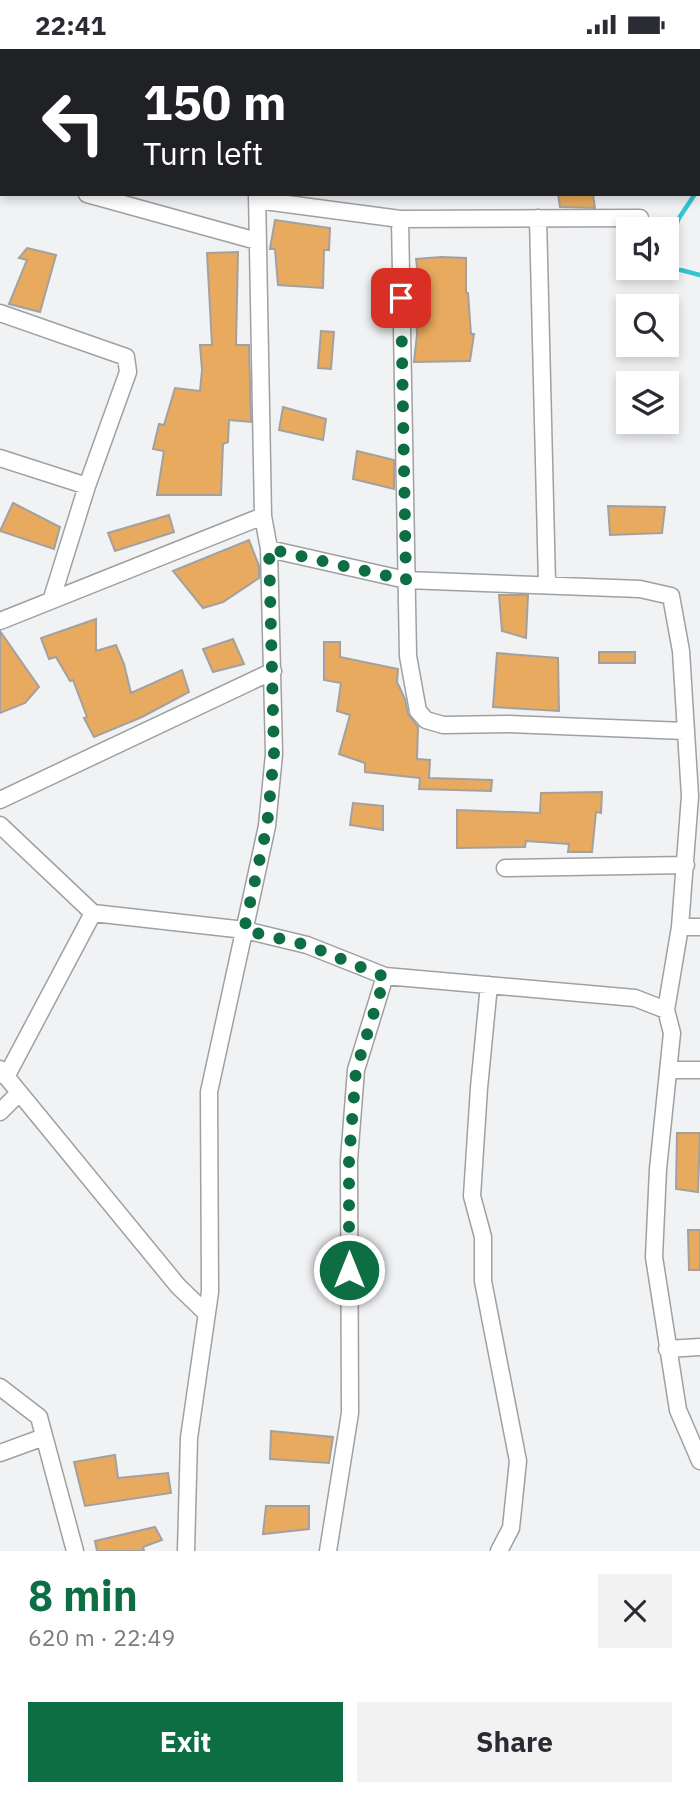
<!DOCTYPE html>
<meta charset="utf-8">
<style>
:root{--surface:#fff;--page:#f2f2f3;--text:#2b2b33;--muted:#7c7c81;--accent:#0d6e44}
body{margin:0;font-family:"IBM Plex Sans",sans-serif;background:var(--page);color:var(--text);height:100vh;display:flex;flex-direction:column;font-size:26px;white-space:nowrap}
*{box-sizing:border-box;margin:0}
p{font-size:23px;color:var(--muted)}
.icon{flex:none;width:38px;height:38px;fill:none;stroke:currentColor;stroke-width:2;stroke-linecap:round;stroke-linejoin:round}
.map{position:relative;height:1502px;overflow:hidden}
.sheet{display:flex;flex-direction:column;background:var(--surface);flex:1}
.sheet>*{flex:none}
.guide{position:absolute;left:0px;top:0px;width:700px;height:147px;box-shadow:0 4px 10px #0003;background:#202124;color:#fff;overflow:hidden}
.controls{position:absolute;left:616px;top:168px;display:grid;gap:14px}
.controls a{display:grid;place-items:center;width:63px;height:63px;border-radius:0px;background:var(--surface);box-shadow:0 4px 10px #0003;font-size:35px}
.pin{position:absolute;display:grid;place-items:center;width:60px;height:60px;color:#fff;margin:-30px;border-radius:14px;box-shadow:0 4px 10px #0006}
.me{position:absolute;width:77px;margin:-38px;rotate:0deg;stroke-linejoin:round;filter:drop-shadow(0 0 5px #0008)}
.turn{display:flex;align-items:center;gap:24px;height:147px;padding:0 28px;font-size:32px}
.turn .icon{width:91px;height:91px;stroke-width:2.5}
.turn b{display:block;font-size:49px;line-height:60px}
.round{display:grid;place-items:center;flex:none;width:74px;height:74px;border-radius:0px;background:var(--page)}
.summary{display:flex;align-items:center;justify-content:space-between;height:119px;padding:0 28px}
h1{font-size:42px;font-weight:700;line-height:52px;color:var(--accent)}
.cta{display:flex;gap:14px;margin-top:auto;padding:14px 28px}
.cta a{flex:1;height:80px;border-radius:0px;background:var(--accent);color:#fff;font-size:28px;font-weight:700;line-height:80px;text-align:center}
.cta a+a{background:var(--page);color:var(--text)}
.status{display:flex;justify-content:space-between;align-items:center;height:49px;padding:0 35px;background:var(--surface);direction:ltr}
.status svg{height:19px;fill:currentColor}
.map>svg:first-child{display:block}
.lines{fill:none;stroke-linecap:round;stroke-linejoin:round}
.stream{stroke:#34c5cd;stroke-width:4.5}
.building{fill:#e7aa5f;stroke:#a3a19f;stroke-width:2}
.street-casing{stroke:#9fa0a2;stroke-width:19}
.street{stroke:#fff;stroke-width:16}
.route{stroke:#0d6e44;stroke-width:12;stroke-dasharray:0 21.6}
</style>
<div class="status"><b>22:41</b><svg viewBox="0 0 49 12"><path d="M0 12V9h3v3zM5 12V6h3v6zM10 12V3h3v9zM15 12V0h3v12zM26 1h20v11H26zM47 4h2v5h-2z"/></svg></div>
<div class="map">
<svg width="700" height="1502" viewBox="0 0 700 1502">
<rect width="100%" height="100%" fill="#f1f2f4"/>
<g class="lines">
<path class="stream" d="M666 0 668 2
M698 18 700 19
M698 141 700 138
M695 145 679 169 669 195 677 220 700 226"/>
</g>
<path class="building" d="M558 145H593L595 159 560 158Z
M275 171 330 179 329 201H324L323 239 278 236 275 200H270Z
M27 199 56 206 40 263 9 255 27 211 19 209Z
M238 203 236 296H249L251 373 229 371 228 393 223 395 221 446H157L164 402 153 400 159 375 164 376 175 339 200 342 202 321 200 296H212L207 204Z
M441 208 466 209V244H468L471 285H474L470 312 414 313 417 285 415 242 420 243 416 210Z
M321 282 334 283 331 320 318 319Z
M283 358 326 370 323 391 279 381Z
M357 402 394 411V440L353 430Z
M13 454 60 478 54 500 0 482Z
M608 457 665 458 662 484 610 486Z
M169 466 174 483 115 502 108 484Z
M249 491 259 517V529L223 553 203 559 173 522Z
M499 546H528L526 589 502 582Z
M96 570V602L116 596 124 615 131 644 182 621 189 643 142 668 94 688 84 669 87 668 73 631 70 632 56 608 49 610 41 589Z
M0 582 39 638 25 654 0 664Z
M233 590 244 615 213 623 203 600Z
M324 593H340V608L398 620 397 633 405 650 408 665 418 678 417 710 430 711 429 729 492 731 491 742 419 740 420 729 365 723V714L339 705 350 666 337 662 341 634 324 631Z
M599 603H635V614H599Z
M497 604 558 609 559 662 493 658Z
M602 743 601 764 596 763 592 803H568L569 795 526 792 525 798 457 799V761L540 764 541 744Z
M353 754 383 757V781L350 776Z
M677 1084H700L698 1143 676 1140Z
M688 1181H700V1221H689Z
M271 1382 333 1388 329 1414 270 1410Z
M115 1406 118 1429 168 1424 171 1444 85 1457 74 1413Z
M266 1457H309V1480L263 1485Z
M155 1478 162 1491 143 1498 144 1502H97L95 1492Z"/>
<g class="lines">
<g class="street-casing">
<path id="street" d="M83 0 88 2
M258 0V2
M0 116 2 117
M87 145 257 192
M257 151 400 170 640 169
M538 169 547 535
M400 170 408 607 418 662 426 671 443 676 508 675 685 682
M0 264 126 308 128 323 87 437 52 549
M0 409 87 437
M269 500 406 531 640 540 671 547 681 602 690 747 680 878 666 961 672 984 658 1120 654 1208 678 1361 700 1412
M0 572 263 467
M0 751 273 622
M0 776 93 864 245 881 307 896 385 927 635 949 666 961
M505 819 686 816
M680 878H700
M489 936 479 1039 472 1147 483 1188V1232L518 1412 511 1479 499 1502
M0 1020 178 1237 207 1265
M670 1021H700
M6 1028 93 864
M0 1063 19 1044
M667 1300 700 1298
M0 1338 39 1368 75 1502
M0 1404 44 1388
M186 1502 189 1389 210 1243 209 1043 267 777 274 705 269 500 263 467 257 145
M328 1502 350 1364 349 1111 356 1021 385 927"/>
</g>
<use href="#street" class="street"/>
</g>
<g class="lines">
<path class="route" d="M349 1221V1111L356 1021 385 928 307 896 244 881 267 777 274 705 269 500 406 531 401 249"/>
</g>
</svg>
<div class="controls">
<a><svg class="icon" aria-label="sound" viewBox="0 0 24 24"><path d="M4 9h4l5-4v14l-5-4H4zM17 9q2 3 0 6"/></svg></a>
<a><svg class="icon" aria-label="search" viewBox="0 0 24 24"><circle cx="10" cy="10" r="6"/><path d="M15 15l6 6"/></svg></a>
<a><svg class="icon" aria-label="layers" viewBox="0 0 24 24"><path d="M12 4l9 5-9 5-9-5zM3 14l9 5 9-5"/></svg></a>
</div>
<div class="pin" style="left:401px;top:249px;background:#d93025"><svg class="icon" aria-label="arrive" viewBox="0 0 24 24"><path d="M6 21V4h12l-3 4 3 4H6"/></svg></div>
<svg class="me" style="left:349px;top:1221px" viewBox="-20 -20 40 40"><circle r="17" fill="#0d6e44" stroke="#fff" stroke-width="3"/><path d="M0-11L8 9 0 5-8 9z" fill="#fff"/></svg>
<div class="guide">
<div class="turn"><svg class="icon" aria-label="left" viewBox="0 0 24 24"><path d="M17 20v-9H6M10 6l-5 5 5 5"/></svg><div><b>150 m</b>Turn left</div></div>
</div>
</div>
<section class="sheet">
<div class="summary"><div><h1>8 min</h1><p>620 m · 22:49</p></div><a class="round"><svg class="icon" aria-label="close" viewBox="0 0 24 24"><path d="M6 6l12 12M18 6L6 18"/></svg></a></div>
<div class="cta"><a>Exit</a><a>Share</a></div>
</section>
